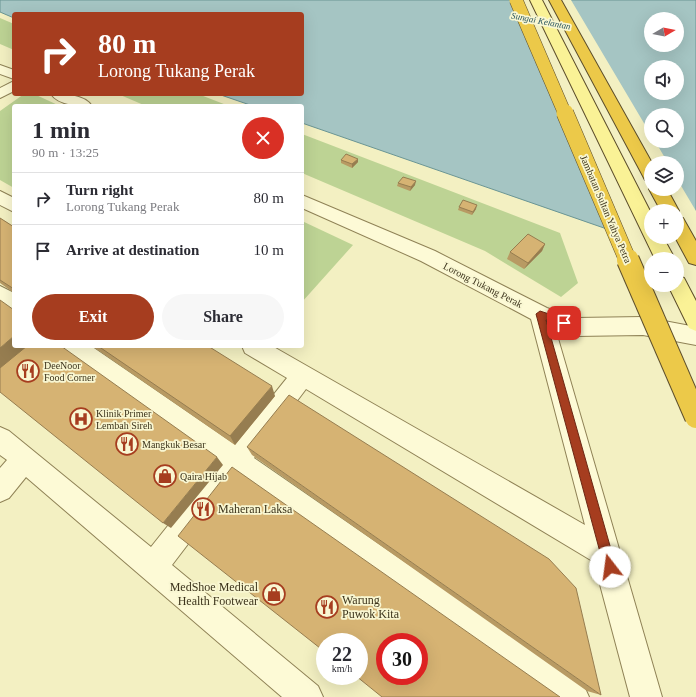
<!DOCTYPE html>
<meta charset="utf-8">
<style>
:root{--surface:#fff;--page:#f7f7f7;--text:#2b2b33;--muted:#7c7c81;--line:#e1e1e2;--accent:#a63d1f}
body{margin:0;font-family:"Times New Roman",serif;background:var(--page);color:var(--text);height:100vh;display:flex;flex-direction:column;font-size:15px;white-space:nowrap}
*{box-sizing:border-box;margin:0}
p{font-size:13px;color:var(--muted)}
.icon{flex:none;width:22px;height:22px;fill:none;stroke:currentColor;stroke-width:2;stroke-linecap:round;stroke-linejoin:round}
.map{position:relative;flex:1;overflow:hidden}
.panel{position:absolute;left:12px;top:104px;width:292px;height:244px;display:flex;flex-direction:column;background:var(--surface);border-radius:4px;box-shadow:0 4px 16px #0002}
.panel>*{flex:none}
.banner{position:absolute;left:12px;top:12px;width:292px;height:84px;border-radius:4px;box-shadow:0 4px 16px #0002;background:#a63d1f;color:#fff;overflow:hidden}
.needle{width:26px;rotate:80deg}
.controls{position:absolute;left:644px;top:12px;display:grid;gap:8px}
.controls a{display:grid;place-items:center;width:40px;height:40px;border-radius:50%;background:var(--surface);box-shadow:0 4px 16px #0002;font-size:20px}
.speed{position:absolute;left:316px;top:633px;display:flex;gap:8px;font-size:20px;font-weight:700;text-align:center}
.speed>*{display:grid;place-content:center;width:52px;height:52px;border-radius:50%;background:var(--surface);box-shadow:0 4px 16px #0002;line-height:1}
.speed small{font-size:10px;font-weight:400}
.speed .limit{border:6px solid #d22;background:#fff;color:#111}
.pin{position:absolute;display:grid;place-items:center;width:34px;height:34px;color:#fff;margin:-17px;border-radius:8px;box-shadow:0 2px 6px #0006}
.me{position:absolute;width:44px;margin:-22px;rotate:345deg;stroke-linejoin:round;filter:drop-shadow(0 0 3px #0008)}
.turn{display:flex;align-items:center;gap:14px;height:84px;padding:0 20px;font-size:18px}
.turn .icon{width:52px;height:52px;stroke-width:2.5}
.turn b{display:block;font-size:28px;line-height:34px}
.round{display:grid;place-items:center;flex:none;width:42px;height:42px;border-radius:21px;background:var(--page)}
.head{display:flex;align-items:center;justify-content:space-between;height:68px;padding:0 20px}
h1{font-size:24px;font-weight:800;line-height:30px}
.primary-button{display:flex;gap:8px;margin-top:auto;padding:8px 20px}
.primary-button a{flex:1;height:46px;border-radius:24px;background:var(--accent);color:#fff;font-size:16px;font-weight:800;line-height:46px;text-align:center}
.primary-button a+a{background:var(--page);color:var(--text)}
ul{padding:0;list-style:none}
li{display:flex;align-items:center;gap:12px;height:52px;padding:0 20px;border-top:1px solid var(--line)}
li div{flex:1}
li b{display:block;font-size:15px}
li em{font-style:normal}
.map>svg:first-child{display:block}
.green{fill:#bdd394}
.water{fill:#a5c5c3;stroke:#6a9594;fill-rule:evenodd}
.pier{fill:#f3f0c2;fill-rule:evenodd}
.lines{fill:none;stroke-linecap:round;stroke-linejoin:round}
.minor-casing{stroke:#8f8256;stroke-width:2}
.major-casing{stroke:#5d4e2b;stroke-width:2}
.highway-casing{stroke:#5d4e2b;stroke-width:2}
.minor{fill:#fdfad6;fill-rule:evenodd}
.major{fill:#faf296;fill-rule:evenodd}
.highway{fill:#ecc949;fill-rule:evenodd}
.highway-bridge-far2-casing{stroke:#5d4e2b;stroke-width:14;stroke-linecap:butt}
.highway-bridge-far1-casing{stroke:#5d4e2b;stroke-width:18;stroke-linecap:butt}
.highway-bridge-casing{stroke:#5d4e2b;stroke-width:24;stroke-linecap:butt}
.highway-bridge-far2{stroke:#ecc949;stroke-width:13}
.highway-bridge-far1{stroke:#ecc949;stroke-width:17}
.highway-bridge{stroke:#ecc949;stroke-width:22}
.wall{fill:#b89a63}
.shaded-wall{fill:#967d50}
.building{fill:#d6b373;stroke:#967d50;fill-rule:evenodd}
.route{fill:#a63d1f;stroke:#6c2814}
.labels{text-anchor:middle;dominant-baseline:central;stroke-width:3.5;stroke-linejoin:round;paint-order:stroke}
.far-water-label{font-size:9px;font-style:italic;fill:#2a565f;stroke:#f9f7d2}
.street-label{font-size:10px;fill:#3d341c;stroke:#f9f7d2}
.poi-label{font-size:10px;fill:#3d341c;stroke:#f9f7d2;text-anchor:start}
.near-poi-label{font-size:12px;fill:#3d341c;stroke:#f9f7d2;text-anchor:start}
</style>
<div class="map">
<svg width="696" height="697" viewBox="0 0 696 697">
<rect width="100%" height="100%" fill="#f3f0c2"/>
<path class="green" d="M0 18 14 24V50L0 44Z
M24 94H34L60 106H14V188L0 180V111Z
M118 94H198L229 106H146Z
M302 134 560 233 578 283 561 297 485 251 302 173Z
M302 221 353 245 302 302Z"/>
<path class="water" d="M0 0H696V260L302 123V106H253L218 94H302V14H14V18L0 12ZM651 19H677V45H651ZM651 67H677V93H651ZM651 115H677V141H651ZM651 163H677V189H651ZM651 211H677V237H651Z"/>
<path class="pier" d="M511 0H571L651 135V141H655L668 163H651V189H677V179L696 211V262L607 231ZM651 211H677V237H651Z"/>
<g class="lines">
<g class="minor-casing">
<path id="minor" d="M0 65 14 70V79L0 74Z
M14 81V91L0 98V88Z
M51 94C63 94 84 94 92 106 80 106 59 106 51 94Z
M0 191 14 198V212L0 205Z
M302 195 435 251 547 308 576 318 643 317 696 327V345L643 335 576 336 555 328 662 697H630L594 562 306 389 254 458 584 686 589 697H546L239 477 172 565 318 686 323 697H282L26 477 9 498 0 502V468L7 460 0 455V427L9 431 151 547 219 462 66 353 63 346H91L234 444 287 378 245 353 242 346H272L585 525 531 319 421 261 302 208Z
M0 286 14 293V312L7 310 0 305Z"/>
</g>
<g class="major-casing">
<path id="major" d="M530 0H542L651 213V237H663L675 259H655Z
M677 275 684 278 696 301V331L689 328 668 285H677Z"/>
</g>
<g class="highway-casing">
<path id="highway" d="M549 0H561L652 163 651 181 645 180 643 176Z
M651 186V189H667L679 211 677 214V211H661L649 189Z
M677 217 683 218 696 241V265L689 263 675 237H677Z"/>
</g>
<use href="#minor" class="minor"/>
<use href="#major" class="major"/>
<use href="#highway" class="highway"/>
<g class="highway-bridge-far2-casing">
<path id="highway-bridge-far2" d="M516 0 565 114"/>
</g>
<g class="highway-bridge-far1-casing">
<path id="highway-bridge-far1" d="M565 113 628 261"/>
</g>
<g class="highway-bridge-casing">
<path id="highway-bridge" d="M628 260 696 417"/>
</g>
<use href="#highway-bridge-far2" class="highway-bridge-far2"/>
<use href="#highway-bridge-far1" class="highway-bridge-far1"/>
<use href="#highway-bridge" class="highway-bridge"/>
</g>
<path class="wall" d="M358 159V162L352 168 341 163V160Z
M398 183 415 185 410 191 397 186Z
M459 207 476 209 472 215 458 210Z
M0 218 14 227V293L0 283Z
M545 244 542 251 524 269 507 259 510 252Z
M92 346H208L275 396 235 445Z
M247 447 601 695 587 691 252 455Z"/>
<path class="shaded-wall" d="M358 159V162L352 168V164Z
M416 181 415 185 410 191 411 187Z
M477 205 476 209 472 215 473 212Z
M545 244 542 251 524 269 528 263Z
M14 336V346H28L0 370V348Z
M272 386 275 396 235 445 230 436Z
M217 457 223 465 171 528 163 523Z"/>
<path class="building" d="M346 154 358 159 352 164 341 160Z
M403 177 416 181 411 187 398 183Z
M463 200 477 205 473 212 459 207Z
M0 218 14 227V289L0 280Z
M528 234 545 244 528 263 510 252Z
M0 300 14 310V336L0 348Z
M27 346H61L217 457 163 523 0 392V368Z
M98 346H208L272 386 230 436Z
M289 395 549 559 576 588 601 695 247 447Z
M232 467 560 697H382L356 676H359V642H325V652L178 536ZM385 642H419V676H385Z"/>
<path class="route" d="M540 311 567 320 568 323 564 326 546 320 616 567 614 571 610 573 606 571 604 567 536 314Z"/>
<defs>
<g id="restaurant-ring" transform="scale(1.15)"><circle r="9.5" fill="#f9f7d2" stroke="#a63d1f" stroke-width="1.5"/><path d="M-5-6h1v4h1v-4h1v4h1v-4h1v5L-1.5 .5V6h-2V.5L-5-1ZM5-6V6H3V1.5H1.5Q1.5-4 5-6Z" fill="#a63d1f"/></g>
<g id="hospital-ring" transform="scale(1.15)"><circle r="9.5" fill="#f9f7d2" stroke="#a63d1f" stroke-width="1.5"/><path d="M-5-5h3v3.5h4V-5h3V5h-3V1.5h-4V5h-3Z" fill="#a63d1f"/></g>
<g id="shop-ring" transform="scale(1.15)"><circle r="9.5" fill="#f9f7d2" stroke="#a63d1f" stroke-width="1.5"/><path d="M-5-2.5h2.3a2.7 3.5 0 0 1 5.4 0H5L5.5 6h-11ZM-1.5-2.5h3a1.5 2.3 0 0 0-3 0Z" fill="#a63d1f"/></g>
</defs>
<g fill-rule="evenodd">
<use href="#restaurant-ring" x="28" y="371"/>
<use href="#hospital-ring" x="81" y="419"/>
<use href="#restaurant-ring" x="127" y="444"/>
<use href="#shop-ring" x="165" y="476"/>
<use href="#restaurant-ring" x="203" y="509"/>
<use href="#shop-ring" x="274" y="594"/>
<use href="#restaurant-ring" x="327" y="607"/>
</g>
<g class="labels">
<g class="far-water-label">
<text transform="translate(541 21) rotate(11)">Sungai Kelantan</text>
</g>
<g class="street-label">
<text transform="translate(606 209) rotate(67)">Jambatan Sultan Yahya Petra</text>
<text transform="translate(483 285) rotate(27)">Lorong Tukang Perak</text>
</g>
<g class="poi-label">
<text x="44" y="365">DeeNoor<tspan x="44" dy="12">Food Corner</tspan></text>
<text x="96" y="413">Klinik Primer<tspan x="96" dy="12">Lembah Sireh</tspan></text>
<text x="142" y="444">Mangkuk Besar</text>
<text x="180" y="476">Qaira Hijab</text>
</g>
<g class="near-poi-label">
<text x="218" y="509">Maheran Laksa</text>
<text x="258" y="587" text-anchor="end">MedShoe Medical<tspan x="258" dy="14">Health Footwear</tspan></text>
<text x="342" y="600">Warung<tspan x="342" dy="14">Puwok Kita</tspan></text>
</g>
</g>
</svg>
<div class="controls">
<a><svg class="needle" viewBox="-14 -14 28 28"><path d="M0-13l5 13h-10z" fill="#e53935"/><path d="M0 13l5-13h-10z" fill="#7c7c81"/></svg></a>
<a><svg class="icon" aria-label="sound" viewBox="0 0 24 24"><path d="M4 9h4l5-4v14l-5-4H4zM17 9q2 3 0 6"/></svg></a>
<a><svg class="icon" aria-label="search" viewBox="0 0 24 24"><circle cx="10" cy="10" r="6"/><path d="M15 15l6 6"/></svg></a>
<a><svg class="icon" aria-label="layers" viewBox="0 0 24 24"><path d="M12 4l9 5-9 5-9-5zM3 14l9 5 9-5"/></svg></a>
<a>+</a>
<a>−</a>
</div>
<div class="speed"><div>22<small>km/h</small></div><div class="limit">30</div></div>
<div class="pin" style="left:564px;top:323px;background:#d93025"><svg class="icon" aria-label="arrive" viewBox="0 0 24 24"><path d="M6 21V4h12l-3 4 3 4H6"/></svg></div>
<svg class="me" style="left:610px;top:567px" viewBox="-20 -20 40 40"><circle r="19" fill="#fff"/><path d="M0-13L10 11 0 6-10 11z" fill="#a63d1f"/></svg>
<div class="banner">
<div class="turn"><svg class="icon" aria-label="right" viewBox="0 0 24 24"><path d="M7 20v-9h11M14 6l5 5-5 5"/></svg><div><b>80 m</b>Lorong Tukang Perak</div></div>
</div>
<section class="panel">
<div class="head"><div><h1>1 min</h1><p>90 m · 13:25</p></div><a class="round" style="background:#d93025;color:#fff"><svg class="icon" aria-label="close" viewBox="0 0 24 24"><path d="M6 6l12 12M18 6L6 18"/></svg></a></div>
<ul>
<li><svg class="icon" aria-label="right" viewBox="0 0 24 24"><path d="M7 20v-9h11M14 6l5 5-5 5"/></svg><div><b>Turn right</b><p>Lorong Tukang Perak</p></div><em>80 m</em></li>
<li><svg class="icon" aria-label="arrive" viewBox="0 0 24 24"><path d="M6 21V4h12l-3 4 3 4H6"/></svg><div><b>Arrive at destination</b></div><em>10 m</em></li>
</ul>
<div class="primary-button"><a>Exit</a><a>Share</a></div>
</section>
</div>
